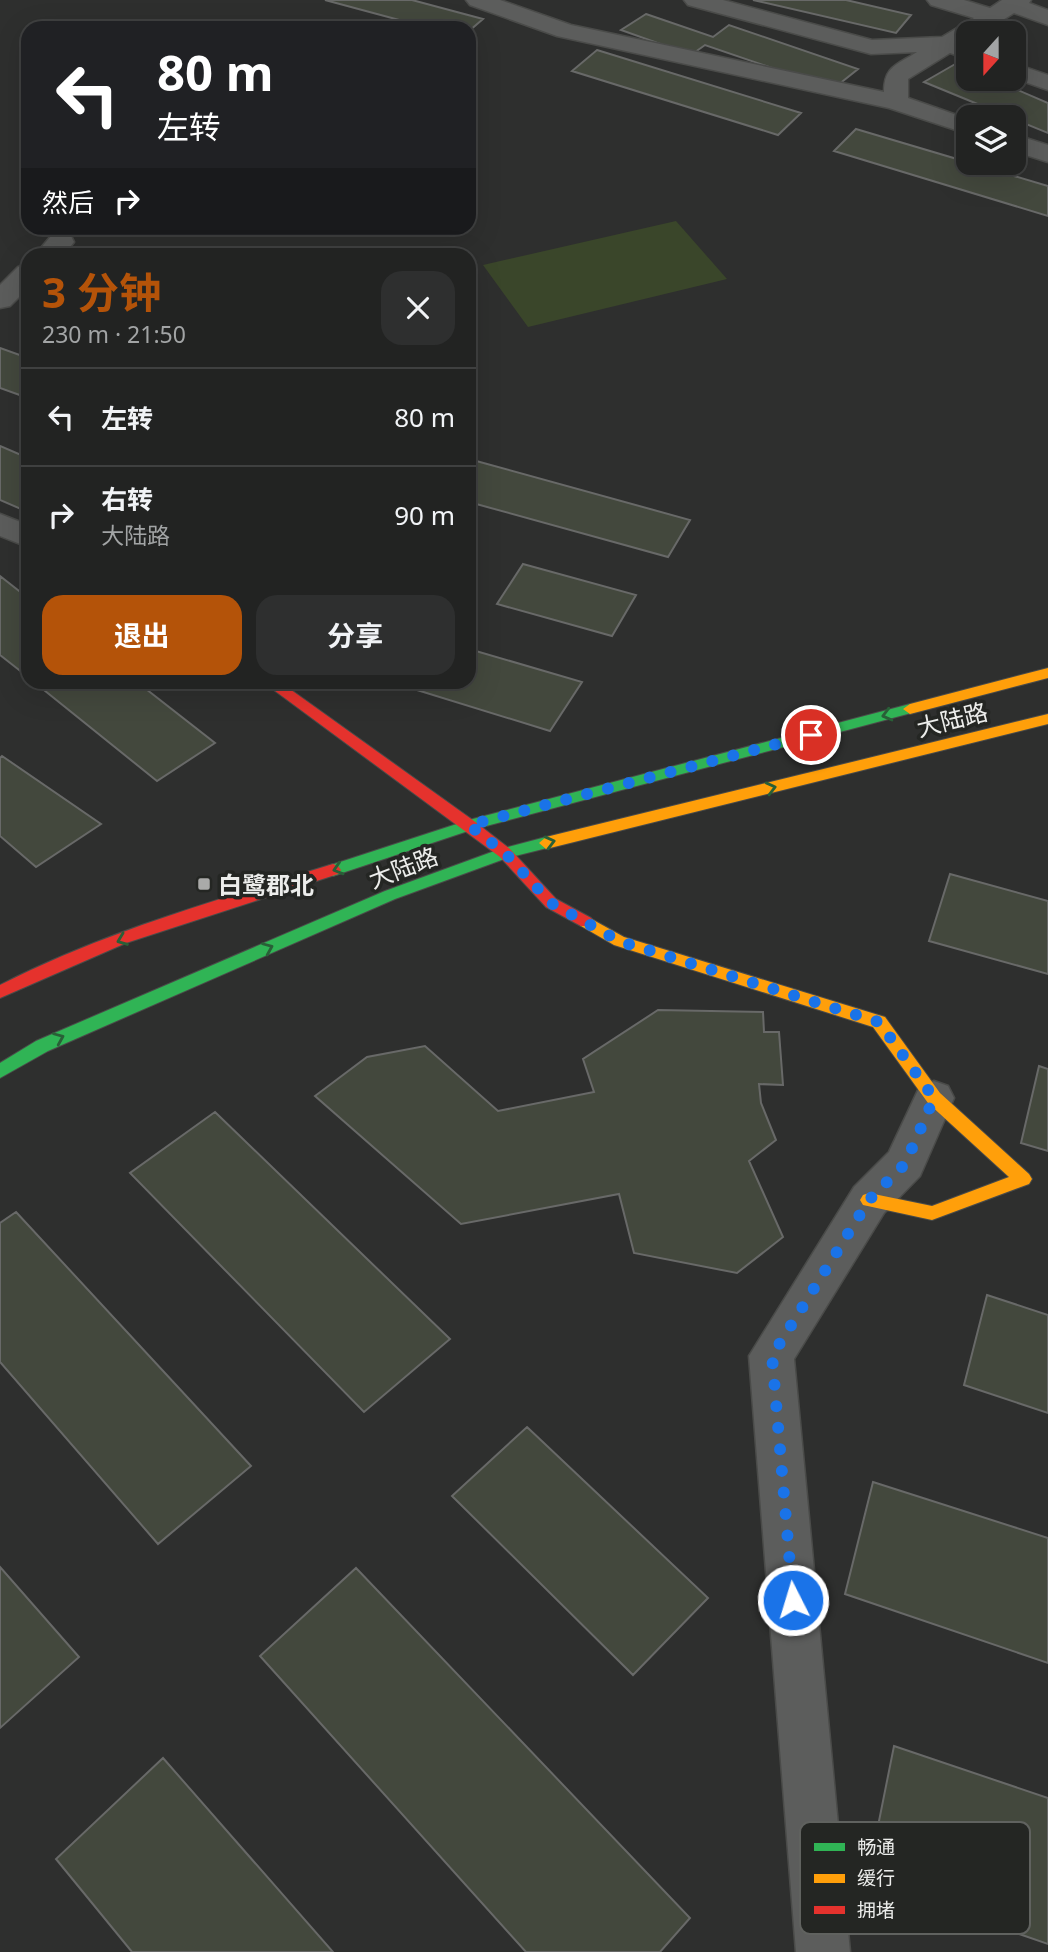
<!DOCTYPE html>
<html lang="zh">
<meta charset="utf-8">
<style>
:root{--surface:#222322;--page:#2e2f2f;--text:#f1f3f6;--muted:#a2a4a5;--line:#3f4040;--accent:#b45309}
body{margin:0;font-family:"Noto Sans","Noto Sans SC",sans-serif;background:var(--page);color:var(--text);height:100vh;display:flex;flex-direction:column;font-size:26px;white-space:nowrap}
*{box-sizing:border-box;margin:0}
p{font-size:23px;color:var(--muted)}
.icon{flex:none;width:38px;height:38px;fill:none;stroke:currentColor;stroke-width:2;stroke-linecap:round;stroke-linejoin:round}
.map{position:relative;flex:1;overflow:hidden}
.panel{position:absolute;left:21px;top:248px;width:455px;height:441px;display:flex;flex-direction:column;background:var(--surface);border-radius:21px;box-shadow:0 7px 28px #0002,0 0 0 2px var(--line)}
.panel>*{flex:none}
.top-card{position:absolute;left:21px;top:21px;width:455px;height:214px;border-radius:21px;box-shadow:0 7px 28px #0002,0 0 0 2px var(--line);background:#202124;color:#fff;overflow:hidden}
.needle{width:46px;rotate:201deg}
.buttons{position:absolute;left:956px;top:21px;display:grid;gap:14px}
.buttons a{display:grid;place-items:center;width:70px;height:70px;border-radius:14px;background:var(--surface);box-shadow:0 7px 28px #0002,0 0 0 2px var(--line);font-size:35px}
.pin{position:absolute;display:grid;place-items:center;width:60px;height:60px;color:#fff;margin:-30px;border:4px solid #fff;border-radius:50%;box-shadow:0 2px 7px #0007}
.me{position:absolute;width:77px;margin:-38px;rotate:355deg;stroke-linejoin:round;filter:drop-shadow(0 0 5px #0008)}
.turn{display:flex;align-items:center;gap:24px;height:147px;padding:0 21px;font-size:32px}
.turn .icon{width:91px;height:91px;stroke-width:2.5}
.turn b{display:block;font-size:49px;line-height:60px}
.then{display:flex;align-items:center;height:66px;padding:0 21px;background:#0003;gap:14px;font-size:26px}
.round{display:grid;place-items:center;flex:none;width:74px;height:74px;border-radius:21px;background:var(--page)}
.headline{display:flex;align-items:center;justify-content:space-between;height:119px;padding:0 21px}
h1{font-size:42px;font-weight:700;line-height:52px;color:var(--accent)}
.cta{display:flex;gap:14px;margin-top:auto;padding:14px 21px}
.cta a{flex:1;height:80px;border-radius:21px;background:var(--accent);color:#fff;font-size:28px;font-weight:700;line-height:80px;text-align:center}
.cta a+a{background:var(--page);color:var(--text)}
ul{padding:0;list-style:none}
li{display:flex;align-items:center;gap:21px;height:98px;padding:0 21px;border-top:2px solid var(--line)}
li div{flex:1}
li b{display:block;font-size:26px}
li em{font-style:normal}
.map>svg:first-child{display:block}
.green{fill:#3a462a}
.building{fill:#43483d;stroke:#686968;stroke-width:2}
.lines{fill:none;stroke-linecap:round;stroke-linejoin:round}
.street-casing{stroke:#4a4b49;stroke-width:3}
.fast-casing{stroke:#4a4b49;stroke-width:2}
.slow-casing{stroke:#4a4b49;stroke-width:2}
.jam-casing{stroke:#4a4b49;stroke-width:2}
.street{fill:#5c5d5c;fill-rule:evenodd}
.fast{fill:#30b455;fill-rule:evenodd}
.slow{fill:#ff9f0a;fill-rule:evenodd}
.jam{fill:#e5322d;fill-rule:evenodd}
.oneway{stroke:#295f37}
.route{stroke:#1a73e8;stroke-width:12;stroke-dasharray:0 21.6}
.poi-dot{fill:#aaaaa9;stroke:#242623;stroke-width:2.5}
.labels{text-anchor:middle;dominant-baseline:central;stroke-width:7;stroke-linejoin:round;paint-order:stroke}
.street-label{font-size:24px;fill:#ecedeb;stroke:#242623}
.poi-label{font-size:24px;font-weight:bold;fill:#ecedeb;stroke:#242623;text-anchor:start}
.key{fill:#242623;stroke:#60625f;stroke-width:2}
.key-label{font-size:19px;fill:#ecedeb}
</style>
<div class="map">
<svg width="1048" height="1952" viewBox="0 0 1048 1952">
<rect width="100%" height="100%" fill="#2e2f2e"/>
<path class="green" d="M676 221 727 279 528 327 483 265Z"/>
<path class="building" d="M325 0H412L483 19 469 31V28H429Z
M753 0H846L911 15 896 33Z
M646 14 713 37 729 25 858 69 833 89 705 45 691 55 621 30Z
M597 50 801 113 778 135 572 71Z
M957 63 968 68V79H992L1048 103V133L924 82Z
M856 129 1048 186V216L834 151Z
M0 348 28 358V398L0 388Z
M0 446 28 458V512L0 500Z
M469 459 690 520 668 557 469 502Z
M523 564 636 595 612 636 497 604Z
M0 576 28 598V677L0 655Z
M469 649 582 682 550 731 391 682H469Z
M34 682H137L215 743 157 781Z
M2 756 101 824 36 867 0 836V758Z
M950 874 1048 901V974L929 941Z
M658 1010 763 1012 764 1032H779L783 1085 759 1084 761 1103 776 1140 749 1161 783 1237 737 1273 634 1253 619 1194 461 1224 315 1096 367 1057 425 1046 498 1111 594 1092 583 1059Z
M1039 1066 1048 1069V1151L1021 1143Z
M215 1112 450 1339 364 1412 130 1173Z
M16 1212 251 1466 158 1544 0 1362V1223Z
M987 1295 1048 1315V1413L964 1385Z
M527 1427 708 1598 633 1675 452 1496Z
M873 1482 1048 1538V1663L845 1594Z
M0 1567 79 1657 0 1728Z
M356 1568 690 1918 660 1952H526L260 1656Z
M894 1746 1048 1798V1944L867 1881Z
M163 1758 333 1952H132L56 1859Z"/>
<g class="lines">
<g class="street-casing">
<path id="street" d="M466 0H500L571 25 884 92C884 66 897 65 917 52L871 54 688 5 684 0H723L872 40 942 37 974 18 931 5 927 0H964L990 8 1002 0H1031L1029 3 1048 10V25L1014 13 982 33H968V59L950 53 908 79V98L968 119V134L889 108 557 36 470 5Z
M1013 63 1048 75V90L1013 78Z
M1013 134 1048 145V162L1013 151Z
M61 234 71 236 74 242 63 256H34L51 236Z
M28 265V288L10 306 0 308V285L18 267Z
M0 514 28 525V547L0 536Z
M934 1081 948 1086 954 1098 920 1176 884 1213 794 1359 850 1952H796L749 1356 854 1187 889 1152 920 1086Z"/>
</g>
<g class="fast-casing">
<path id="fast" d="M910 704 917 709 915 712 471 830 333 876 325 870 328 866 469 820Z
M546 837 553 843 551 847 507 858 395 899 48 1051 0 1078V1063L36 1041 385 891 500 849Z"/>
</g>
<g class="slow-casing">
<path id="slow" d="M1048 668V678L910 714 903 709 910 704Z
M1048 714V724L546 849 539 843 546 837Z
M586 916 624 937 885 1017 940 1093 1029 1174 1032 1179 1029 1184 932 1220 863 1205 860 1200 863 1195 869 1193 932 1206 1009 1177 928 1103 873 1027 614 945 581 926 578 922 581 918Z"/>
</g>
<g class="jam-casing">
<path id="jam" d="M263 682H280L474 821 510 849 556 899 591 918 594 922 591 926H581L546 907 500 857Z
M333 864 338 866 341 870 338 874 126 943 0 998V985C106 931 220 899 333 864Z"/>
</g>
<use href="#street" class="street"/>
<use href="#fast" class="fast"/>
<use href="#slow" class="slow"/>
<use href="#jam" class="jam"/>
</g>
<defs><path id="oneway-chevron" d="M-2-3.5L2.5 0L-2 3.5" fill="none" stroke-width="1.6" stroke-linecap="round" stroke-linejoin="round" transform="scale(1.75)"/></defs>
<g class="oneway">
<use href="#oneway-chevron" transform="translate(887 715) rotate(165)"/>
<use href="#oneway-chevron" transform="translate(771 788) rotate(-14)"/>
<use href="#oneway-chevron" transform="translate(550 842) rotate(-14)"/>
<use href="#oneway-chevron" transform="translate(338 869) rotate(163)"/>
<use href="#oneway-chevron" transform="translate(122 940) rotate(159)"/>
<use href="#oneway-chevron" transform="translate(268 948) rotate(-23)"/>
<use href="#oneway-chevron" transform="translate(59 1038) rotate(-23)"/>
</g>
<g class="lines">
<path class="route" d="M793 1600 772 1356 869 1200 905 1164 934 1098 879 1022 619 941 551 903 505 853 469 825 811 735"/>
</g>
<rect class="poi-dot" x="197" y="877" width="14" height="14" rx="3.5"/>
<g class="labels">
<g class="street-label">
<text transform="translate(952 719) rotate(-14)">大陆路</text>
<text transform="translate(403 867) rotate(-21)">大陆路</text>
</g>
<g class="poi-label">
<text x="218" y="884">白鹭郡北</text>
</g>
</g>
<rect x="800" y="1822" width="230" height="112" rx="10" class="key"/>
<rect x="814" y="1843" width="31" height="8" fill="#30b455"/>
<rect x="814" y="1874" width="31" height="9" fill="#ff9f0a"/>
<rect x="814" y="1906" width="31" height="8" fill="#e5322d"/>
<g class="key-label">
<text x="857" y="1854">畅通</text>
<text x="857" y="1885">缓行</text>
<text x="857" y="1917">拥堵</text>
</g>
</svg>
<div class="buttons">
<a><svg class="needle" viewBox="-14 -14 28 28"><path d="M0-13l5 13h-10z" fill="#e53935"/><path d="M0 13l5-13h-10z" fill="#a2a4a5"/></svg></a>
<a><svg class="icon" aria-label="layers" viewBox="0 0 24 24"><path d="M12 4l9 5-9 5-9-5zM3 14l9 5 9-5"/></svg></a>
</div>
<div class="pin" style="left:811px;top:735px;background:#d93025"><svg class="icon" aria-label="arrive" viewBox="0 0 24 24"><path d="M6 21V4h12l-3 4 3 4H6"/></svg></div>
<svg class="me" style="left:793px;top:1600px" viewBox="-20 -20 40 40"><circle r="17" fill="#1a73e8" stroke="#fff" stroke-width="3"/><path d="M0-11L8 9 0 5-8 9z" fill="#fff"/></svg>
<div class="top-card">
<div class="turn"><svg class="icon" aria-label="left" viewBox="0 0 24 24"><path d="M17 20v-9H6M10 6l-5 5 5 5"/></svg><div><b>80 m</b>左转</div></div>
<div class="then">然后<svg class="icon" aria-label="right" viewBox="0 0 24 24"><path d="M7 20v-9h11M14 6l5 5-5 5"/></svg></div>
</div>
<section class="panel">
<div class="headline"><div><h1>3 分钟</h1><p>230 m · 21:50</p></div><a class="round"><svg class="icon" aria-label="close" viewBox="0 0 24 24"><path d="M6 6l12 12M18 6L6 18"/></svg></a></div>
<ul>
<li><svg class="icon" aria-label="left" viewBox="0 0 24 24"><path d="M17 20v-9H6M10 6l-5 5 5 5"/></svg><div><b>左转</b></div><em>80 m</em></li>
<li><svg class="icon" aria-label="right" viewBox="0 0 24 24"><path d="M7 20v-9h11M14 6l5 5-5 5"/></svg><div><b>右转</b><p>大陆路</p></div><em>90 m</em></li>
</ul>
<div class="cta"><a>退出</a><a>分享</a></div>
</section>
</div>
